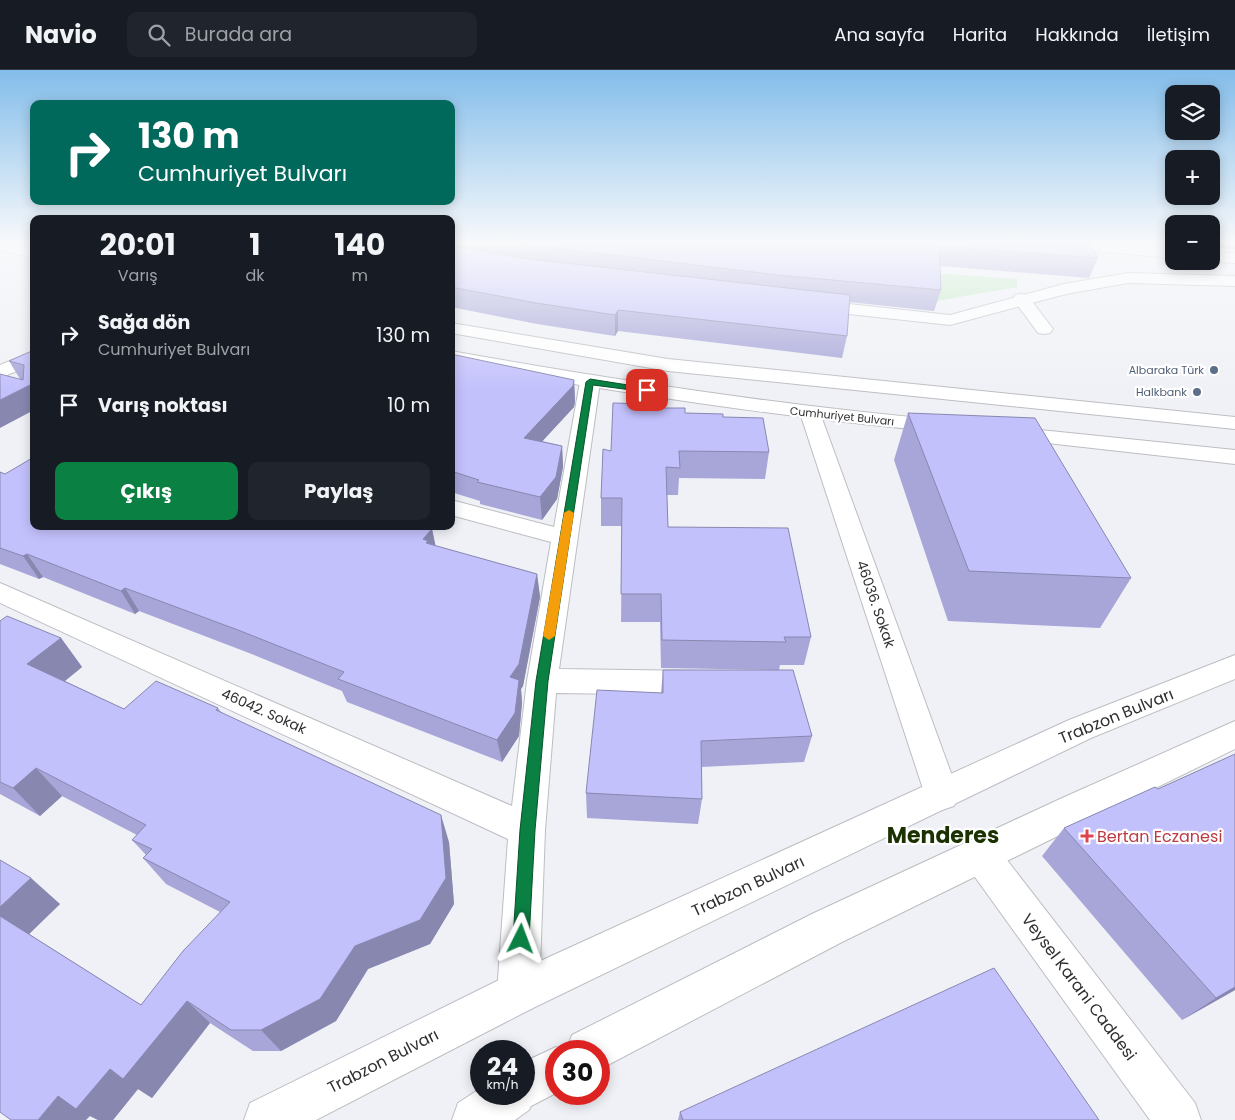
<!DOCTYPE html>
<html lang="tr">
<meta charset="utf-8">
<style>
:root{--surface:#171b24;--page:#20242c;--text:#f1f3f6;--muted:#9ea1a6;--line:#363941;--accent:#0b8043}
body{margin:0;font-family:Poppins,sans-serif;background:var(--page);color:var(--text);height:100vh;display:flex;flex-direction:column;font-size:19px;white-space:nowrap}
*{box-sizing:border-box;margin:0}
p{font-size:16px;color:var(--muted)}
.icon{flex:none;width:28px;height:28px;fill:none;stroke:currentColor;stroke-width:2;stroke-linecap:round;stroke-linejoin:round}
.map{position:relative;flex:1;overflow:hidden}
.drawer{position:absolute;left:30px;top:145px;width:425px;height:315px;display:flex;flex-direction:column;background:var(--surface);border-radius:10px;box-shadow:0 2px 12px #0003}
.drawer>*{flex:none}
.hud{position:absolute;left:30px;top:30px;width:425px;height:105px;border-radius:10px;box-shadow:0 2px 12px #0003;background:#00695c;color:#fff;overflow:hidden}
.tools{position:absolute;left:1165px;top:15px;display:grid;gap:10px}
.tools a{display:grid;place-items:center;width:55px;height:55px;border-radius:10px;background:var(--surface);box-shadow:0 2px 12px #0003;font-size:25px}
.speed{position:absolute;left:470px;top:970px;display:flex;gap:10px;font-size:25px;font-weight:700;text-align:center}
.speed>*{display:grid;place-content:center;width:65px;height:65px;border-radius:50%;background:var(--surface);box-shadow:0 2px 12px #0003;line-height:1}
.speed small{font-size:12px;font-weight:400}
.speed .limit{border:8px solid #d22;background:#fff;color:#111}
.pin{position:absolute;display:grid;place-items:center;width:42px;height:42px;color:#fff;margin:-21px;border-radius:10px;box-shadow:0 2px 8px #0006}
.me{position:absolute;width:55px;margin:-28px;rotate:3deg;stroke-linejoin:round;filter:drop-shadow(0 0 4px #0008)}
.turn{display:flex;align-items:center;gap:18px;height:105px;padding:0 25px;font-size:22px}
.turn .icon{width:65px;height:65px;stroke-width:2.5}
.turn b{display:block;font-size:35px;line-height:42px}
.eta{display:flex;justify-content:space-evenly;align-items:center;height:85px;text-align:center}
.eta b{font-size:30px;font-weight:700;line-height:35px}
.button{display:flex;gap:10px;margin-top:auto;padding:10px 25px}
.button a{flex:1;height:58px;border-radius:10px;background:var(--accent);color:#fff;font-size:20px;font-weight:700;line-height:58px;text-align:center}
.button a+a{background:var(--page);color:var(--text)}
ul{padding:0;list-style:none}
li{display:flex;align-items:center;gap:15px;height:70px;padding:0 25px}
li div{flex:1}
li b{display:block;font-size:19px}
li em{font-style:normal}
header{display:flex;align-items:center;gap:30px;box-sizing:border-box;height:70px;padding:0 25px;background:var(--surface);border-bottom:1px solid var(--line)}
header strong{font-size:24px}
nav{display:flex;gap:28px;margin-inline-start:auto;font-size:18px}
.search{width:350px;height:45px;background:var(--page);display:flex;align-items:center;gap:12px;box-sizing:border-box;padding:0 18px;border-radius:10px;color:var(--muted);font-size:19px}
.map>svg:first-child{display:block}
.green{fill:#c0eac1}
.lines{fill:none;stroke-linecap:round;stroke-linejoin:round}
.pedestrian-casing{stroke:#bcbec2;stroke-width:2}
.minor-casing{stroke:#bcbec2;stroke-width:2}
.tertiary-casing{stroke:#bcbec2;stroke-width:2}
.secondary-casing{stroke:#bcbec2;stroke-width:2}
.pedestrian{fill:#fff;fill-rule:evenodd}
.minor{fill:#fff;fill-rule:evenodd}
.tertiary{fill:#fff;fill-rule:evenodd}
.secondary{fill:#fff;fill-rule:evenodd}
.wall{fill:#a8a6d9}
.shaded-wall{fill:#8887b0}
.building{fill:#c3c1fc;stroke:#8887b0}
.route{fill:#0b8043;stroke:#07532c}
.slow{fill:#f59e0b}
.service-dot{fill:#5c6f8a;stroke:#fff;stroke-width:2}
.health-dot{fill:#e0444e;stroke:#fff;stroke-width:2}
.labels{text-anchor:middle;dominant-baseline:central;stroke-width:4.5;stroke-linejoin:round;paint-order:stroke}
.far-service-label{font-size:11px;fill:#4e5e75;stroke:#fff;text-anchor:end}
.far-street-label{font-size:11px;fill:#2e2f30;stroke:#fff}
.street-label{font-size:14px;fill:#2e2f30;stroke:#fff}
.near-street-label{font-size:16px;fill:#2e2f30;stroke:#fff}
.near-health-label{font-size:16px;fill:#be3a42;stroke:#fff;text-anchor:start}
.near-district-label{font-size:22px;font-weight:bold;fill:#1b3100;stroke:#fff}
</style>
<header>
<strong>Navio</strong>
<div class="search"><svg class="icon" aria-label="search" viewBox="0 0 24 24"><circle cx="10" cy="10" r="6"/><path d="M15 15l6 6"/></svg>Burada ara</div>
<nav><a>Ana sayfa</a><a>Harita</a><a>Hakkında</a><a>İletişim</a></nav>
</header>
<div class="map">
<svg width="1235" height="1050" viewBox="0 0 1235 1050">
<rect width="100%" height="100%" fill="#eff1f6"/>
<path class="green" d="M934 203 1017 209V217L936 231Z"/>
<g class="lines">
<g class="pedestrian-casing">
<path id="pedestrian" d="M1021 224 1027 225 1050 255 1053 259 1050 263 1044 264 1038 263 1013 229 1015 225Z"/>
</g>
<g class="minor-casing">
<path id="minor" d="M1044 173H1103L1174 179V188L1051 177Z
M1211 182 1235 183V193L1210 191Z
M1128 203 1235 206V216L1128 213 1066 224 950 255 812 240 806 239 804 235 806 231 812 230 950 245 1064 214Z
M590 306 597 308 600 312 559 599 699 601 710 605 714 613 710 621 699 625 556 623 545 760 539 923 533 938 518 944 503 938 497 923 508 769 0 533V513L512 736 527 611 551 472 451 445V430L554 457 580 312 583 308Z
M810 337 817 339 820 343 959 725 954 736 942 740 930 736 925 725 800 343 803 339Z
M980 767 993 772 1195 1033 1201 1050H1150L967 796 961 784 967 772Z"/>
</g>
<g class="tertiary-casing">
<path id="tertiary" d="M34 281V294L0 308V295Z"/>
</g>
<g class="secondary-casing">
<path id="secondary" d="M0 173H10L34 180V189L0 180Z
M451 253 668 289 1235 347V359L668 301 451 263Z
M451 281C614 310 777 335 942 350L950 351 953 356 950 361 942 362C777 347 614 322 451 293Z
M1010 357 1235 380V394L1002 368 999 363 1002 358Z
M1235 585V609L1091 668 533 938 316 1050H244L250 1033 503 908 1069 650Z
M1235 651V679L842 872 604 997 599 999V981H556V1023L531 1036 529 1040 515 1050H452L458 1033 481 1018V1024H524V992L556 977 566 981 572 965 814 843 1060 729Z"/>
</g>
<use href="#pedestrian" class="pedestrian"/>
<use href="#minor" class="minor"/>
<use href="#tertiary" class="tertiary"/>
<use href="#secondary" class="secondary"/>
</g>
<path class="wall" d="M451 173H1090L1098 188 1089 208 940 196 941 220 934 241 849 232 847 266 842 288 618 261 615 266 537 254 451 237Z
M1156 173H1174V176H1159Z
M1211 173H1235V179L1211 178Z
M34 280V340L20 309 9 291Z
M451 284 574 310 575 331 574 337 542 371 562 376 563 397 557 429 542 450 480 434V431L451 422Z
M648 338 685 343 723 347 769 382 765 409 679 408 678 425H667L668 457 811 567 804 595H780L779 600 661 598 660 552H621L622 456H601V428L611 381Z
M908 343 1131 508 1100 558 948 551 894 390Z
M0 402 5 404 432 459 435 476 537 504 540 527 523 616 521 619 522 633 519 666 502 692 347 632 342 621 249 583 139 541 135 544 43 507 39 509 0 494Z
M0 551 61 568 82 597 65 611 124 639 218 638 221 642 449 772 454 834 430 874 368 899 336 951 281 981H253L210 953 152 1028 138 1019 113 1050H98L90 1046 0 791 60 834 29 864 141 935 220 842 166 814 143 788 146 785 132 770 137 765 62 726 40 746 0 724Z
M663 600 812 666 804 692 701 697 702 729 698 754 587 748 586 723 661 623Z
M1064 758 1235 920 1182 950 1042 786Z
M680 1042 1099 1050H678Z"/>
<path class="shaded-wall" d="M618 240V261L615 266V245Z
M574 310 575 331 574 337 526 389 524 368Z
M34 313V340L0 358V330Z
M562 376 563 397 557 429 542 450 540 427Z
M432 459 437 482 432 487 423 469Z
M27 484 43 507 39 509 23 486Z
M537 504 540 527 523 616 521 619 522 633 519 666 502 692 497 670 510 607Z
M125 518 139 541 135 544 121 521Z
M61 568 82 597 50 623 27 594Z
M36 698 62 726 40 746 13 718Z
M441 745 449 772 454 834 430 874 368 899 336 951 281 981 261 960Z
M31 808 60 834 26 867 0 846V837Z
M1235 917V920L1182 950 1216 928Z
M187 931 210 953 152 1028 138 1019 113 1050H98L90 1046 86 1050H38L58 1026 110 999Z"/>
<path class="building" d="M514 173H1090L1098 188 939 176 941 220 778 205Z
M451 176 529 189 850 225 847 266 618 240 615 245 536 233 451 217Z
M34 280V313L0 330V304L23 310 24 295 9 291Z
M451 284 574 310 573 316 524 368 562 376 556 407 540 427 477 412 479 410 451 401Z
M613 333 648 334V338H685V343L723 344V347L763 348 769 382 679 381 680 398 666 397 668 457 788 458 811 567H784L786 572 662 570 661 524H621L622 428H601L603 379 611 381Z
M908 343 1035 348 1131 508 969 501Z
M34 387V456H422L432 459 423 469 428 471 426 473 537 504 519 594 510 607 519 610 515 643 497 670 338 609 344 602 238 560 125 518 121 521 27 484 23 486 0 478V402L5 404Z
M7 546 61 568 27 594 124 639 156 611 218 638 216 640 441 745 446 808 420 850 355 876 320 929 261 960H231L187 931 123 1009 110 999 76 1039 58 1026 38 1050H11L0 1042V846L141 935 183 881 230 832 143 788 152 779 132 770 146 755 36 698 13 718 0 712V551Z
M663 600H793L812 666 701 671 702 729 586 723 597 620 663 623Z
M1235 684V917L1216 928 1064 758 1155 717 1158 719Z
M0 790 31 808 0 837Z
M994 898 1099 1050H683L680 1042Z"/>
<linearGradient id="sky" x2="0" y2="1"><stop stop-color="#83bdea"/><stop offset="0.54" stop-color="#f8f9fb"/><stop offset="1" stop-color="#f8f9fb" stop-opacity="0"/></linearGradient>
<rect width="1235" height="320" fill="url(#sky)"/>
<path class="route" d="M590 309 647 318 651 320 647 322 593 315 548 611 535 760 529 869 527 875 521 877 515 875 513 869 520 760 536 611 586 312Z"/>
<path class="slow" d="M569 440 574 443 555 566 549 570 543 566 564 443Z"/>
<g class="service-dot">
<circle cx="1214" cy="300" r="5"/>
<circle cx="1197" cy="322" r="5"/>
</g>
<path class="health-dot" d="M1084.5 758.5h5v5h5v5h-5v5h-5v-5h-5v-5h5z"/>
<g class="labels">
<g class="far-service-label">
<text x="1204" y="300">Albaraka Türk</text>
<text x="1187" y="322">Halkbank</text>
</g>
<g class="far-street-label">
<text transform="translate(842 346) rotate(6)">Cumhuriyet Bulvarı</text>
</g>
<g class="street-label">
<text transform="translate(876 534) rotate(71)">46036. Sokak</text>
<text transform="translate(264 641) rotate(24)">46042. Sokak</text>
</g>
<g class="near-street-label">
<text transform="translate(1116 646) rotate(-22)">Trabzon Bulvarı</text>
<text transform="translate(748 816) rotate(-25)">Trabzon Bulvarı</text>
<text transform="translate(1079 917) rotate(53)">Veysel Karani Caddesi</text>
<text transform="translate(383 991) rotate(-27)">Trabzon Bulvarı</text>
</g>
<g class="near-health-label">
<text x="1097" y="766">Bertan Eczanesi</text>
</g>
<g class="near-district-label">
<text x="943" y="765">Menderes</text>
</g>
</g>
</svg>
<div class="tools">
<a><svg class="icon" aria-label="layers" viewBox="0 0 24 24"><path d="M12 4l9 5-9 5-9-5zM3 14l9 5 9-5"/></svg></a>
<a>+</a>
<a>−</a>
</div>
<div class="speed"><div>24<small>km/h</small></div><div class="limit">30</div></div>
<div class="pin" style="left:647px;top:320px;background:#d93025"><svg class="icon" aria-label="arrive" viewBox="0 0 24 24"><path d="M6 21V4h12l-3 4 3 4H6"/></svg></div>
<svg class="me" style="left:521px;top:869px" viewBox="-20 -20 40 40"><path d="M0-17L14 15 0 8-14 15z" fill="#0b8043" stroke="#fff" stroke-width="4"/></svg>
<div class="hud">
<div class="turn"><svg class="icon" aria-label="right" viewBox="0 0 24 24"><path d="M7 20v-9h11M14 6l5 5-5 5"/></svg><div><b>130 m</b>Cumhuriyet Bulvarı</div></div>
</div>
<section class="drawer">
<div class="eta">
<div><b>20:01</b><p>Varış</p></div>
<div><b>1</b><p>dk</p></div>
<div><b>140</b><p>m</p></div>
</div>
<ul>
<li><svg class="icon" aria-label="right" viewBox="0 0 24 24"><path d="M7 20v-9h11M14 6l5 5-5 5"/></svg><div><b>Sağa dön</b><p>Cumhuriyet Bulvarı</p></div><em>130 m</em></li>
<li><svg class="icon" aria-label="arrive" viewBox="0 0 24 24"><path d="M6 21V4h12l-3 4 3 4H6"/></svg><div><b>Varış noktası</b></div><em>10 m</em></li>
</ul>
<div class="button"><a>Çıkış</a><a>Paylaş</a></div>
</section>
</div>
